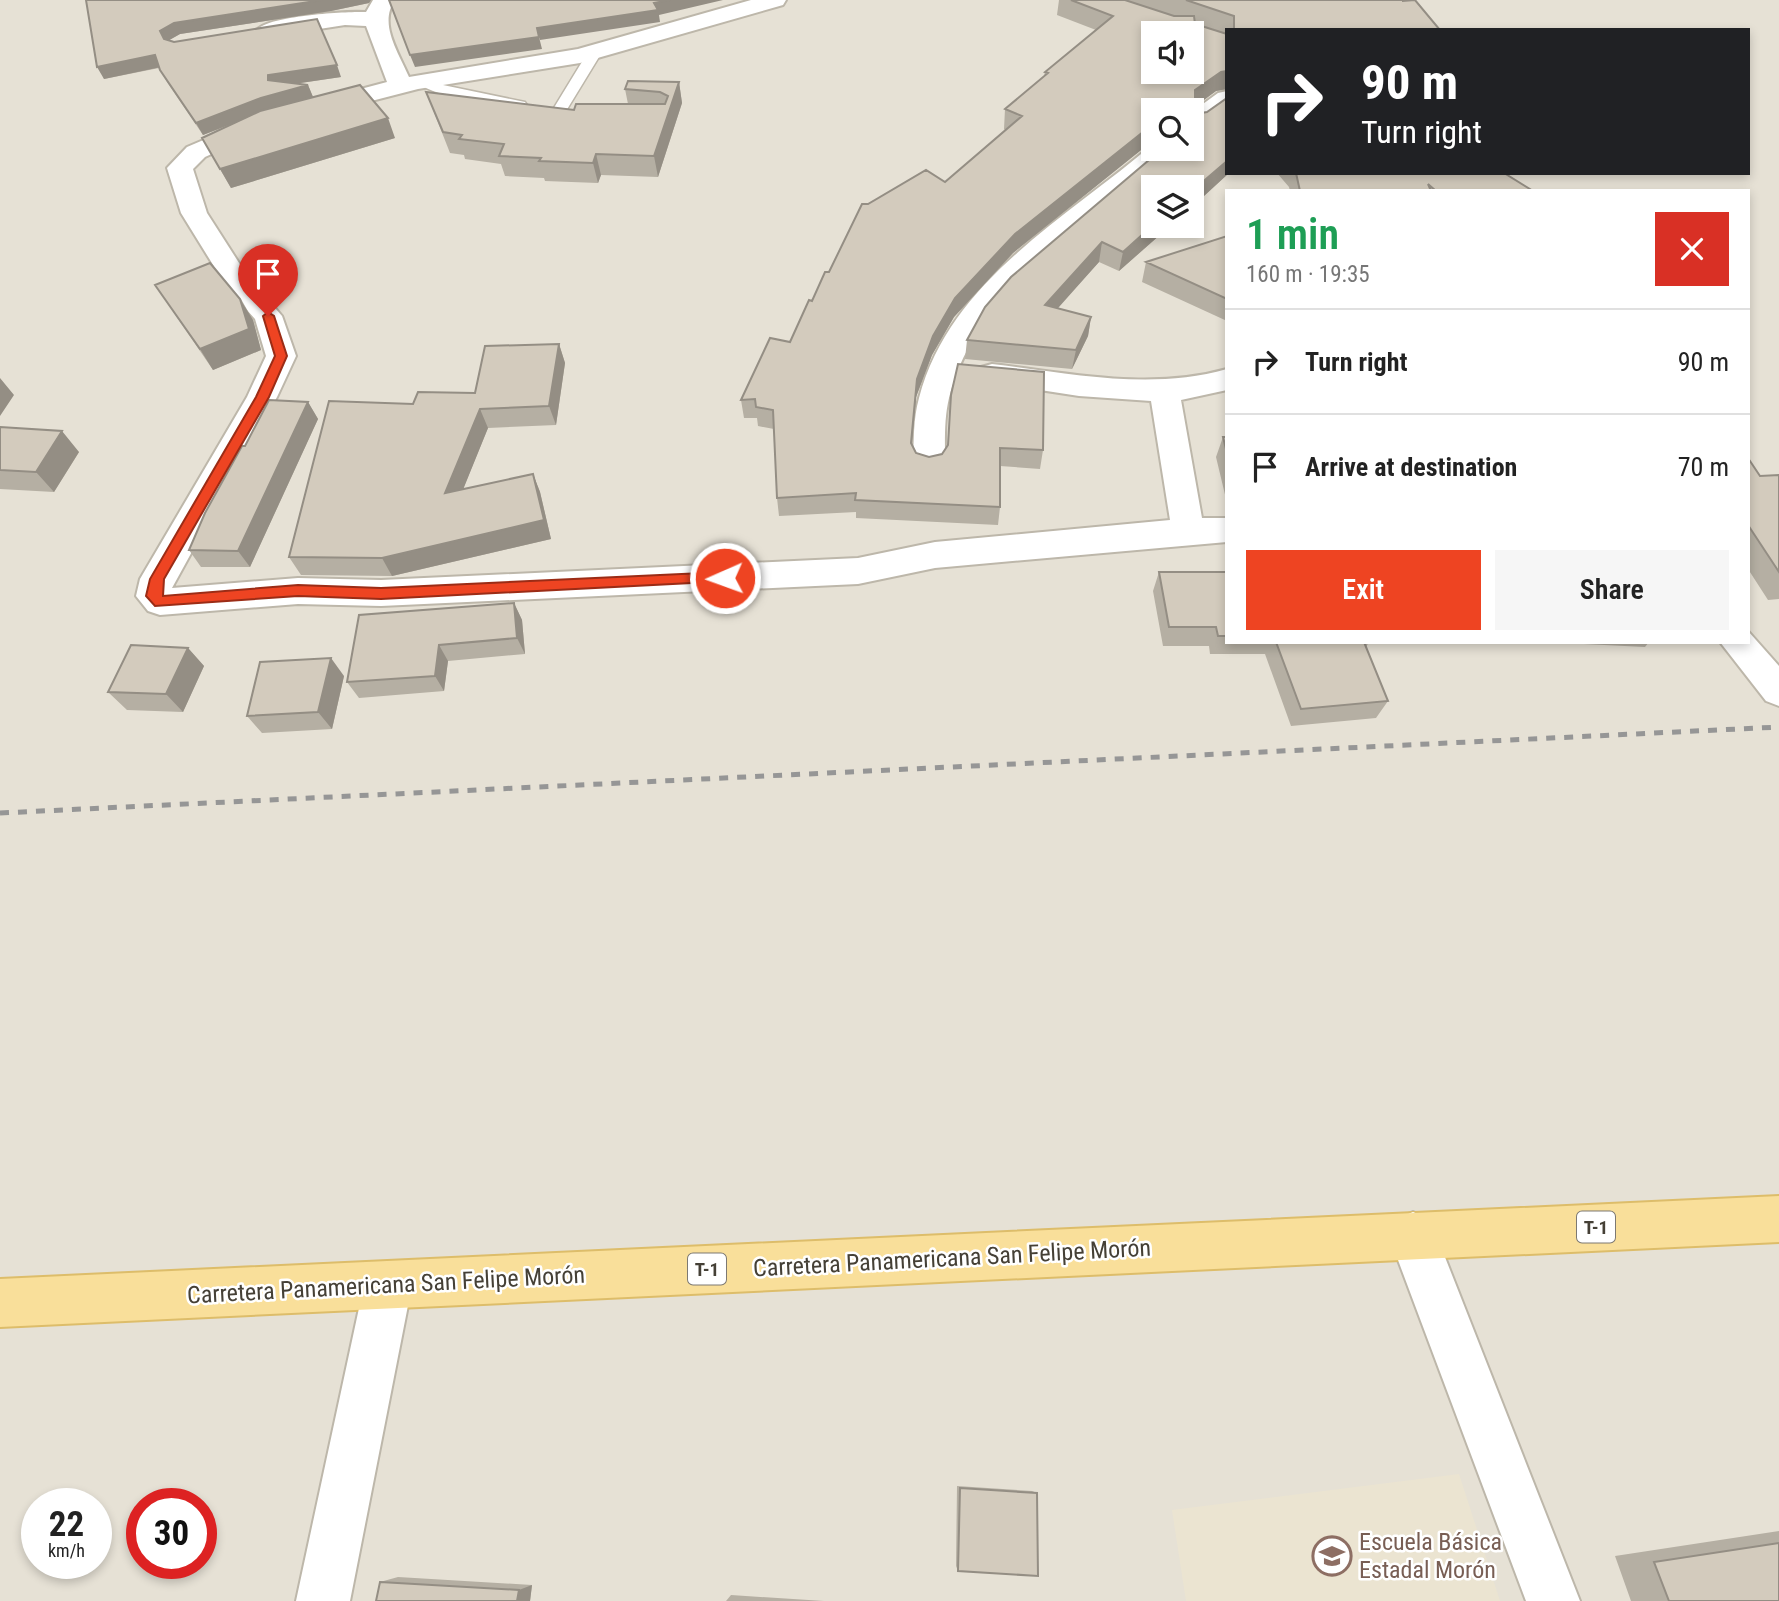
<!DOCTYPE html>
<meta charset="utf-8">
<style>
:root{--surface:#fff;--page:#f6f6f6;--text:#222;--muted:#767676;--line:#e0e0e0;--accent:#e42}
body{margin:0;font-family:"Roboto Condensed",sans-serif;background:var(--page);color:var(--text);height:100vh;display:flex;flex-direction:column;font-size:26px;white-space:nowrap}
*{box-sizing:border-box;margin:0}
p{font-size:23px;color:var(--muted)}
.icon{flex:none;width:38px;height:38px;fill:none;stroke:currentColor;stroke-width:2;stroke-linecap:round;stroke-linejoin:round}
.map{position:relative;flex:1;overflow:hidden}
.details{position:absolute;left:1225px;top:189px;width:525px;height:455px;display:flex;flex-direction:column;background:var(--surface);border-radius:0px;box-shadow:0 4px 10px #0003}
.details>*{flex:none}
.top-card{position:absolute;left:1225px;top:28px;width:525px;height:147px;border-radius:0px;box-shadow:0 4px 10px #0003;background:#202124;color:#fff;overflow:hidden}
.buttons{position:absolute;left:1141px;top:21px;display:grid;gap:14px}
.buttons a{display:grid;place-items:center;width:63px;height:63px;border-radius:0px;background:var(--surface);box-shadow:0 4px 10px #0003;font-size:35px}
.speed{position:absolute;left:21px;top:1488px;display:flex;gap:14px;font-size:35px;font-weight:700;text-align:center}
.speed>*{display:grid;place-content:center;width:91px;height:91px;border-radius:50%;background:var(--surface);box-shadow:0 4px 10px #0003;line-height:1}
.speed small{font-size:18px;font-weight:400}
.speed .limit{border:10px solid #d22;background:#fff;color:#111}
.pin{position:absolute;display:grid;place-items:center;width:60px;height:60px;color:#fff;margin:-72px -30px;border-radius:50% 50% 50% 0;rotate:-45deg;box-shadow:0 0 7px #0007}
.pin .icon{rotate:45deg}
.me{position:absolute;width:77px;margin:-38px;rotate:268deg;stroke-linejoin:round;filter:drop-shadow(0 0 5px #0008)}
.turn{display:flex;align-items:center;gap:24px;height:147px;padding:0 21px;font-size:32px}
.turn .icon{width:91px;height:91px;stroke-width:2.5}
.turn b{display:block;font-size:49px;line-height:60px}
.round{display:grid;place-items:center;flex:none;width:74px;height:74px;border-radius:0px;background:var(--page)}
.headline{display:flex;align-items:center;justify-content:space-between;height:119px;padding:0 21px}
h1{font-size:42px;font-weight:600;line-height:52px;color:#1e9e55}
.button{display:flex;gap:14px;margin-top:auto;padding:14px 21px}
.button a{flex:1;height:80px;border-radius:0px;background:var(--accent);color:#fff;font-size:28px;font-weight:600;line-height:80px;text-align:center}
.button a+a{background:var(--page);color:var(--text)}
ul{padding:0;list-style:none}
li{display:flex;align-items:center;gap:21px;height:105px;padding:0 21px;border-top:2px solid var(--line)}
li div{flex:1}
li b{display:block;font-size:26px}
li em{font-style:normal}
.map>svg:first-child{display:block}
.residential{fill:#e6e1d5;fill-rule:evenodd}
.education{fill:#ebe4d1}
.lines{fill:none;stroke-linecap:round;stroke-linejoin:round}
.service-casing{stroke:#bdb7aa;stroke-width:3}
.minor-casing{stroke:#bdb7aa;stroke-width:4}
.primary-casing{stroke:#ddbd6a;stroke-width:4}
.service{fill:#fff;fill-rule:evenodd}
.minor{fill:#fff;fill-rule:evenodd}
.primary{fill:#f9df9a;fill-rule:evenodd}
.rail{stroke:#969696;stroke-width:5;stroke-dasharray:9 9;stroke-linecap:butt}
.wall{fill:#b5afa3;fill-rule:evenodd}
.shaded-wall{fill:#948e84}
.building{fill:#d3cbbd;stroke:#948e84;stroke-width:2;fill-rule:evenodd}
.route{fill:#e42;stroke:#9b2c16;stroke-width:2}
.labels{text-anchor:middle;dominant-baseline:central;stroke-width:5;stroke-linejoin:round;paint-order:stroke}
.shield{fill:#fff;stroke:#7d7972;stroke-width:2}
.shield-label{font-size:19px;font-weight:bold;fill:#454036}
.near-street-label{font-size:24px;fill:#454036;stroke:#fff}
.near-education-label{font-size:24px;fill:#785e54;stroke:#fff;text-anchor:start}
</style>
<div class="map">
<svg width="1779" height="1601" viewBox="0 0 1779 1601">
<rect width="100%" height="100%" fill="#f2efe7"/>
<path class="residential" d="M0 0H1779V1601H0ZM1227 30H1748V173H1227ZM1153 33H1192V72H1153ZM1153 110H1192V149H1153ZM1153 187H1192V226H1153ZM1227 191H1748V642H1227ZM37 1503H96V1563H37ZM142 1503H201V1563H142Z"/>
<path class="education" d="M1459 1474 1500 1601H1186L1172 1510Z"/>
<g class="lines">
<g class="service-casing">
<path id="service" d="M595 48 602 52 566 111 564 114H554L552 111 588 52Z
M422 77 443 85 525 102 527 105 520 109C494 104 433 98 415 81Z"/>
</g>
<g class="minor-casing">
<path id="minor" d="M373 0H395C378 24 399 53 409 77L578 49 751 0H786L783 5 580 63 418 89 317 115 308 113 305 108 308 103 387 82 366 26 345 25 268 37 257 30C266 16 347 11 366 12Z
M1227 91V110L1201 129 1192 131V112L1218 93Z
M255 118 264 120 267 125 264 130 205 157 193 169 207 213 248 277 282 316 296 356 277 397 172 588 298 578 381 580 858 558 935 542 1170 520 1151 401 1079 396 981 381 977 374 981 367 992 364C1071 373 1149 391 1227 369V390L1181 400 1202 518H1227V542L935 568 858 584 381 606 298 604 160 615 148 611 136 596 140 579 247 397 266 356 255 319 228 289 181 213 167 168 187 147Z
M1153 144V149H1176C1159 173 1129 191 1107 208 1041 260 970 312 949 398 944 419 945 441 945 462L940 470 929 473 918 470 913 462C914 441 913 419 919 398 950 280 1066 219 1153 144Z
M1748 631 1779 666V706L1766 701 1720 642H1748Z
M1413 1212 1430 1219 1580 1601H1526L1389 1236 1396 1219Z
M388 1261 405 1268 412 1285 350 1601H296L364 1285 371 1268Z"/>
</g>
<g class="primary-casing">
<path id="primary" d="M1779 1196V1242L0 1327V1279Z"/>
</g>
<use href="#service" class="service"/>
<use href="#minor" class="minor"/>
<use href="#primary" class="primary"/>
<path class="rail" d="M0 813 1779 727"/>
</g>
<path class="wall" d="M86 0H371L369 3 331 11 180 34 169 40 341 77 294 84 308 85 313 97 395 138 231 188 202 138 240 121 203 135 167 82 159 68 104 79Z
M1059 0H1125L1157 11 1126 0H1403V1L1415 0 1440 30H1227V89L1216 91 1195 107V114L1207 112 1227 98V173H1229L1192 207V187H1153V226H1170L1119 271 1099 262 1057 308 1091 317 1088 336 1072 369 965 359 967 340 985 307 1011 277 1162 149H1192V110H1153V144L1151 142 1013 253 954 317 932 355 916 397 912 445 916 453 929 457 942 454 948 445 951 395 958 364 1044 372 1043 450 1040 469 1000 466V507L998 525 856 518V512L779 516 777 498 774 429 758 426 757 418H744L741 400 770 338 790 342 809 300 812 301 825 272H829L862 204H868L926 170 945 182 1005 130 1004 129 1005 109 1044 76 1045 72 1096 30 1057 15ZM1153 33H1192V72H1153Z
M679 82 682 103 658 177 601 175 598 183 545 181 544 178 505 176 501 164 465 159 464 155 450 153 426 92 574 110 628 104 625 89Z
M1277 173H1389L1533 191H1290L1289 187Z
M1227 236V321L1142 282 1146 262Z
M155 285 241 299 253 320 261 350 213 370Z
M559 344 565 363 556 425 488 428 463 489 533 474 540 492 551 539 392 576 301 575 289 557 413 404 475 393Z
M308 402 318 419 250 567H201L189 550 245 446Z
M0 427 79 452 54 492 0 489Z
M1223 437 1227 453V503L1216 457Z
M1748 458 1760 476 1779 475V599L1768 600 1748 569Z
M1159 572H1227V642H1369L1366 647 1388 701 1376 718 1291 726 1265 654H1210L1209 646H1163L1153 591Z
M514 603 522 620 525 654 448 661 444 691 359 698 347 682Z
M1543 642H1649L1645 647Z
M188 648 204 666 183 712 127 710 108 692Z
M344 676 332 729 262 733 247 716Z
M957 1486 1032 1491 1037 1493 958 1571 956 1566Z
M1779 1531V1601H1631L1615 1556Z
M398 1577 532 1585 530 1601 380 1582Z
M731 1595 824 1601H726Z"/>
<path class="shaded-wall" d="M322 0H371L369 3 331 11 180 34 166 42 160 31 174 23Z
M670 0H723L659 15 660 22 540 40 537 28Z
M539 37 542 49 415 67 410 55Z
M155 55 161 67 104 79 97 67Z
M337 65 341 77 273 87 268 80V75Z
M1227 71V89L1216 91 1190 110 1195 90 1221 72Z
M679 82 682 103 658 177 654 156Z
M308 85 313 97 267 110 203 135 196 123 261 98Z
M388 118 395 138 231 188 220 169Z
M1153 124V133L1151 142 1013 253 954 317 932 355 916 397 910 462 911 443 917 379 933 336 955 298 1015 234Z
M596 154 601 175 598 183 593 163Z
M1227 161V173H1229L1192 207V191Z
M1153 225 1170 226 1119 271 1123 252Z
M1102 242 1099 262 1043 325 1045 305Z
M240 299 253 320 261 350 213 370 200 349Z
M1091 317 1088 336 1072 369 1076 350Z
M559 344 565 363 556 425 549 406Z
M0 378 14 395 0 416Z
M308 402 318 419 250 567 238 551Z
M480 409 488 428 454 512 445 493Z
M62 431 79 452 54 492 36 472Z
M533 474 540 492 551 539 392 576 382 558Z
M514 603 522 620 525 654 517 638Z
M439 645 448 661 444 691 435 676Z
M188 648 204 666 183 712 166 694Z
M331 658 344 676 332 729 318 712Z
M532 1585 530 1601H517L519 1590Z"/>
<path class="building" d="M86 0H322L174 23 160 31 164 39 174 42 317 19 337 65 268 75V80L308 85 261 98 196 123 160 70 155 55 97 67Z
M389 0H670L654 3 658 10 537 28 539 37 410 55Z
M1071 0H1125L1174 16H1194L1195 24 1227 34V71L1221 72 1195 90V114L1207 112 1227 98V161L1192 191V187H1153V225L1123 252 1102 242 1045 305 1091 317 1076 350 967 340 985 307 1011 277 1162 149H1192V110H1153V124L1015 234 955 298 933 336 917 379 911 443 916 453 929 457 942 454 948 445 951 395 958 364 1044 372 1043 450 1000 448V507L855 500 856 493 777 498 773 410 756 407 755 399 741 400 770 338 790 342 809 300 812 301 825 272H829L862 204H868L926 170 945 182 1022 116 1005 109 1048 73 1045 72 1113 16ZM1153 33H1192V72H1153Z
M1186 0H1403V1L1415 0 1440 30H1234V16Z
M628 81 679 82 654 156 596 154 593 163 539 161 541 158 499 156 504 144 459 139 462 135 443 132 426 92 574 110 576 104H665L668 96 660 92 625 89Z
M360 85 388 118 220 169 202 138 260 111Z
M1296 173H1389L1390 174 1504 173 1533 191H1436L1428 184 1431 191H1300Z
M1227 236V299L1146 262Z
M210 263 240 299 249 329 200 349 155 285Z
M559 344 549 406 480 409 445 493 533 474 544 520 382 558 289 557 329 401 413 404 418 392 475 393 485 346Z
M269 400 308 402 238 551 189 550 205 513 242 446H245Z
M0 427 62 431 36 472 0 470Z
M1223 437H1227V453Z
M1748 458 1760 476 1779 475V572L1748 525Z
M1159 572H1227V636H1218L1216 627H1169Z
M514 603 517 638 439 645 435 676 347 682 359 615Z
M1276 642H1364L1388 701 1301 709Z
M131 645 188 648 166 694 108 692Z
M331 658 318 712 247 716 260 662Z
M960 1488 1037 1493 1038 1576 958 1571Z
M1779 1543V1601H1669L1654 1562Z
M380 1582 519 1590 517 1601H376Z"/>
<path class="route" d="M268 312 274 316 287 356 269 397 164 579 163 596 298 585 381 588 725 572 730 574V581L381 599 298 596 155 606 146 596 150 579 256 397 275 356 263 316Z"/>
<defs>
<g id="school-ring" transform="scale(2.0125)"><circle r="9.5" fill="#fff" stroke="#8d6e63" stroke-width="1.5"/><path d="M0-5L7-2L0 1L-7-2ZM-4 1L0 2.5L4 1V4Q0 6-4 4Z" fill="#8d6e63"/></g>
</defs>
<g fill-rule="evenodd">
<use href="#school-ring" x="1332" y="1556"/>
</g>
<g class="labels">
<g class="shield">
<rect x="1577" y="1211.5" width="38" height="31" rx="5"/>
<rect x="688" y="1253.5" width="38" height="31" rx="5"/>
</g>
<g class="shield-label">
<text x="1596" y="1227">T-1</text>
<text x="707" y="1269">T-1</text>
</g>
<g class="near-street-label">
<text transform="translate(952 1258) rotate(-3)">Carretera Panamericana San Felipe Morón</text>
<text transform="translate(386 1285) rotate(-3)">Carretera Panamericana San Felipe Morón</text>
</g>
<g class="near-education-label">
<text x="1359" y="1542">Escuela Básica<tspan x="1359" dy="28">Estadal Morón</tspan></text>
</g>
</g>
</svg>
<div class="buttons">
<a><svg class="icon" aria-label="sound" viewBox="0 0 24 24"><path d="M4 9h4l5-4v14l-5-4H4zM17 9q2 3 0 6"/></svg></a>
<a><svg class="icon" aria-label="search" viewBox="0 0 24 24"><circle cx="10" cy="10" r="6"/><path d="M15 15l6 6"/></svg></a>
<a><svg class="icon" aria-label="layers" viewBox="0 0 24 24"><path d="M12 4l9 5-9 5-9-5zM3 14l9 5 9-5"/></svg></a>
</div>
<div class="speed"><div>22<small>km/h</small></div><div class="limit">30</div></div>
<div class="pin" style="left:268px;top:316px;background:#d93025"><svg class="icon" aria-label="arrive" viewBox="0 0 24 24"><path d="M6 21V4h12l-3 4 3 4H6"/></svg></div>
<svg class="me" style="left:725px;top:578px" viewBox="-20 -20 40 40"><circle r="17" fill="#e42" stroke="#fff" stroke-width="3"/><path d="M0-11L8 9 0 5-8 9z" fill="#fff"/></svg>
<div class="top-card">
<div class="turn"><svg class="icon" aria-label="right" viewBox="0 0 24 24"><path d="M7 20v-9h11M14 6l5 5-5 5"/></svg><div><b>90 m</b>Turn right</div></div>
</div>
<section class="details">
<div class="headline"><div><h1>1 min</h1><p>160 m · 19:35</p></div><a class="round" style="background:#d93025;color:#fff"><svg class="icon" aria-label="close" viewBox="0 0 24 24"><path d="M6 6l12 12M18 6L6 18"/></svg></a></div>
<ul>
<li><svg class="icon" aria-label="right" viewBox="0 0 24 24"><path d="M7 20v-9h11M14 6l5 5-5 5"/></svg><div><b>Turn right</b></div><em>90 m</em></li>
<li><svg class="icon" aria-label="arrive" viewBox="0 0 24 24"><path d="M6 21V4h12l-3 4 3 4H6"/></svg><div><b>Arrive at destination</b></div><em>70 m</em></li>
</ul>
<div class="button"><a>Exit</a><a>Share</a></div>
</section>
</div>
